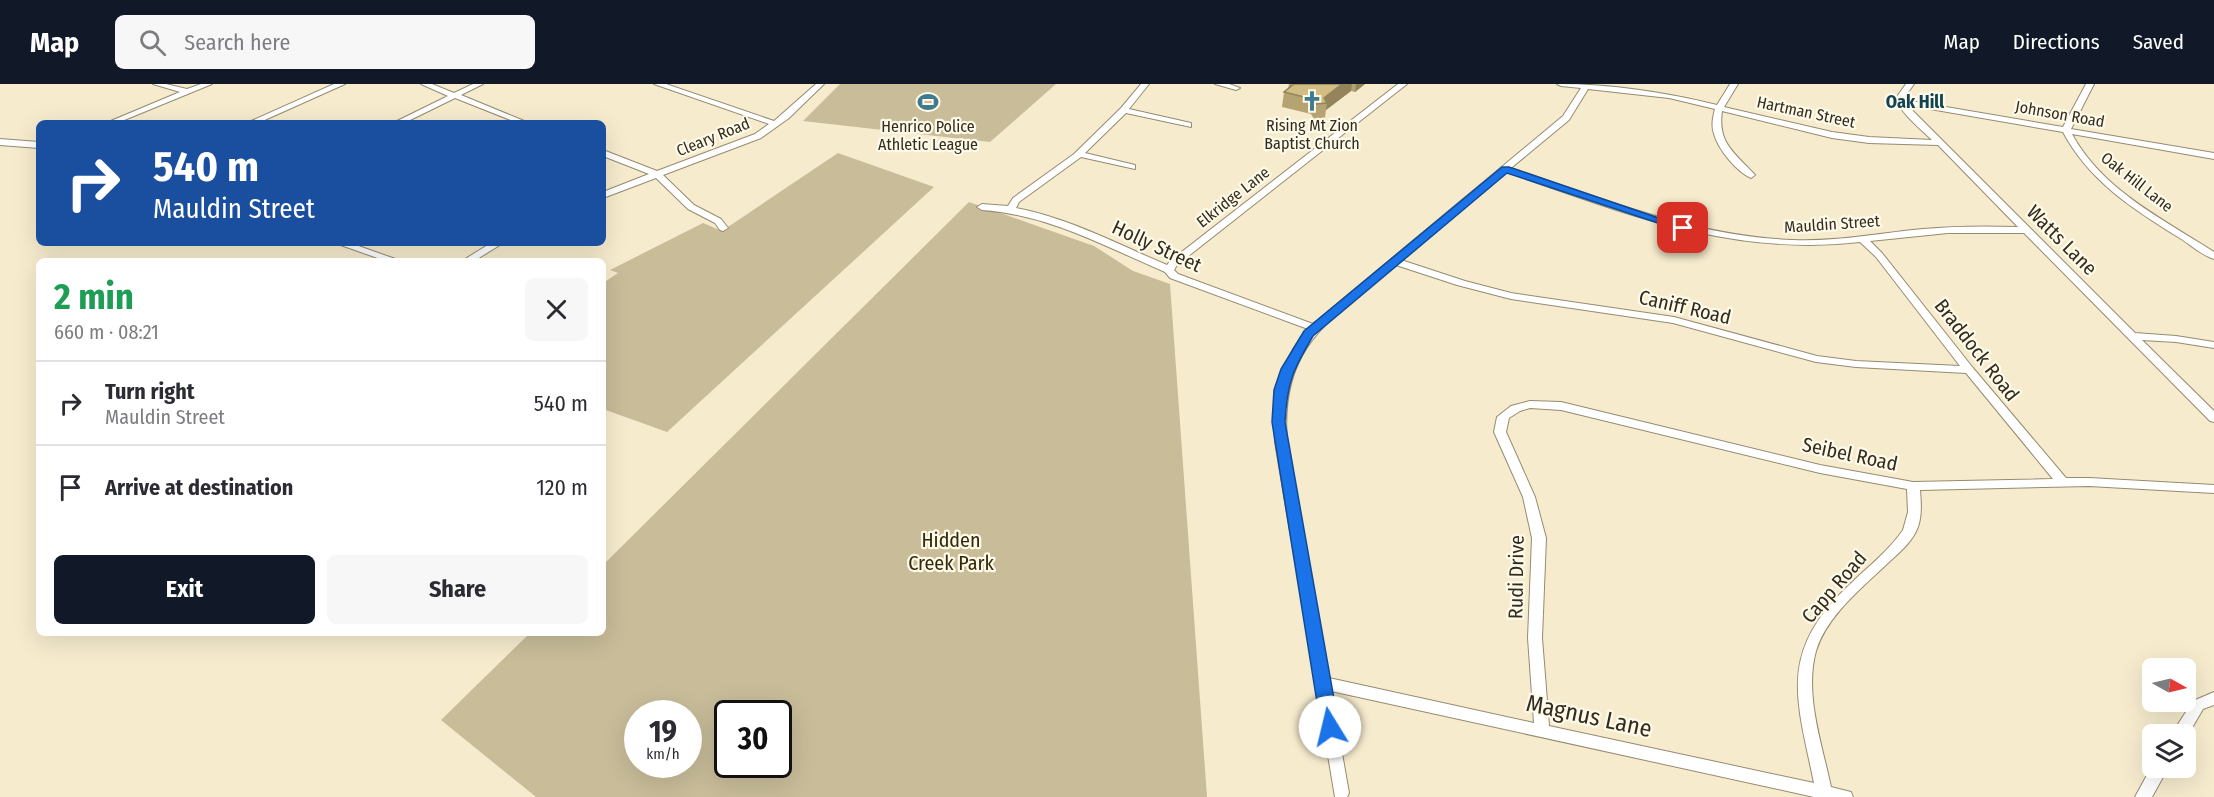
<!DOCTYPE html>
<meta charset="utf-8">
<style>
:root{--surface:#fff;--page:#f7f7f7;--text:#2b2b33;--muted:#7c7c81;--line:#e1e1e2;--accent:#111827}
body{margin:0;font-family:"Fira Sans Condensed",sans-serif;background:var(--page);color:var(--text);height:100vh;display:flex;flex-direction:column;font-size:22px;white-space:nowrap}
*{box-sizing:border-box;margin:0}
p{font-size:20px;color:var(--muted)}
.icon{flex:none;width:33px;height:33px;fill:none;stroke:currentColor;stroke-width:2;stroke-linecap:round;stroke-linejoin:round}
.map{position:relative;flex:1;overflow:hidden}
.drawer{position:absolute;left:36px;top:174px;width:570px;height:378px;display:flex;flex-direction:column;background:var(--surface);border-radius:9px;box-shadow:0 6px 24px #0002}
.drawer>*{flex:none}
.top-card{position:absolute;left:36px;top:36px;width:570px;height:126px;border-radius:9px;box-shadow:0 6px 24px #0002;background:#1a4fa0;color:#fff;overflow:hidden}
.needle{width:39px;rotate:98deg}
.tools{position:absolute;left:2142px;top:574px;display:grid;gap:12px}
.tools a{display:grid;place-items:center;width:54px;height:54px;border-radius:9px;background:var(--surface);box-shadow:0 6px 24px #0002;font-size:30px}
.speed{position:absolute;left:624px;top:616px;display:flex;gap:12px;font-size:30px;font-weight:700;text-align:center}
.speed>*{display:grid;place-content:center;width:78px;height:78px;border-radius:50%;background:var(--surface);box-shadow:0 6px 24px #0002;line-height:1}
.speed small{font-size:15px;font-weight:400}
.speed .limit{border:3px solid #111;border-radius:9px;background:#fff;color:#111}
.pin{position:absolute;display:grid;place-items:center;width:51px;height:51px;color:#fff;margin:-26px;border-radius:12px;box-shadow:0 3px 9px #0006}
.me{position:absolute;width:66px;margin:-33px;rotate:351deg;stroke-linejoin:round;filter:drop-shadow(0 0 4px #0008)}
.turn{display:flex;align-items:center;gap:21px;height:126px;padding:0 18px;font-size:27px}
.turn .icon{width:78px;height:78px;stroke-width:2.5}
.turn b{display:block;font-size:42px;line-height:51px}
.round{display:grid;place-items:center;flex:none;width:63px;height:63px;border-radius:9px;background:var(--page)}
.summary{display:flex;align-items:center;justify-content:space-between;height:102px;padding:0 18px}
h1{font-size:36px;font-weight:700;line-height:45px;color:#1e9e55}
.cta{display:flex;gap:12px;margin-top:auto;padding:12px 18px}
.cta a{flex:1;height:69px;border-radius:9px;background:var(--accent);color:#fff;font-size:24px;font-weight:700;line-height:69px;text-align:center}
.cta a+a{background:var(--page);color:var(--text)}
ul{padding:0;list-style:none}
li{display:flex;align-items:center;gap:18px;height:84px;padding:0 18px;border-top:2px solid var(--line)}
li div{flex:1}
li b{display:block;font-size:22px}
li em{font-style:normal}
header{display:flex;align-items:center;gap:36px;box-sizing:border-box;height:84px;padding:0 30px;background:var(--accent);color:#fff}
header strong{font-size:28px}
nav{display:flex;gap:33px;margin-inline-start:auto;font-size:21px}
.search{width:420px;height:54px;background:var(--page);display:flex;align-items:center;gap:15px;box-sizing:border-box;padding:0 21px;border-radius:9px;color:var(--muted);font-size:22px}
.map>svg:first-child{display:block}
.green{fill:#c8bc99;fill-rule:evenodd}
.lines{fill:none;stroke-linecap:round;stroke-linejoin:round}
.minor-casing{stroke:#958b70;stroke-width:2}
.minor{fill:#fff;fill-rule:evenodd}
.wall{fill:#b5a371}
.shaded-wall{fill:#93845c}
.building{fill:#d2bd83;stroke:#93845c;stroke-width:1.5}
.route{fill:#1a73e8;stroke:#114b97;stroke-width:1.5}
.labels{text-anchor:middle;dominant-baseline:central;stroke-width:4.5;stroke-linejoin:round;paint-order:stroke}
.far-street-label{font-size:16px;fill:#302c21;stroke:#fff9e7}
.far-poi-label{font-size:16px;fill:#302c21;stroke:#fff9e7}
.far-neighbourhood-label{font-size:18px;font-weight:bold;fill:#0f4454;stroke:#fff9e7}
.street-label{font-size:20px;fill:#302c21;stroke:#fff9e7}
.park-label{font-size:20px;fill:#31280d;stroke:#fff9e7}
.near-street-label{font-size:24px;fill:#302c21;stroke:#fff9e7}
</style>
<header>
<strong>Map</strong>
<div class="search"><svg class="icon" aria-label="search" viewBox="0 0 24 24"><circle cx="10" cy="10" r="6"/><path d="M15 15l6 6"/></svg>Search here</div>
<nav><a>Map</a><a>Directions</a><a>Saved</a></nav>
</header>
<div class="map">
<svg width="2214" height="713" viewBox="0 0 2214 713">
<rect width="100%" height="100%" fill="#f6ebcd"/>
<path class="green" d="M840 0H1056L990 58 803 37Z
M838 69 934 103 667 348 603 325V199L618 189 610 186 703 139 722 147Z
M969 118 1094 162 1133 187 1170 200 1207 713H536L441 636 530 549H603V481ZM638 630H688V681H638ZM728 630H778V681H728Z"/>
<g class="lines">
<g class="minor-casing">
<path id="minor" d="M153 0H166L187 5 201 0H212L117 39H106L180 8Z
M334 0H345L258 39H247Z
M421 0H432L454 9 473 0H483L461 11 529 39H518L455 14 404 39H393L448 12Z
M654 0H666L774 37 816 0H824L789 34 761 54 663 91 694 121 721 135 728 144 723 147 720 146 715 139 688 125 656 94 603 114V108L649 90 603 72V66L657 87 755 50 769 40Z
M1141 0H1149L1129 25 1191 39V43L1126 29 1085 69 1135 81V85L1081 73 1019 118 1016 124C1069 134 1117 160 1167 181L1170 177 1398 0H1407L1177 181 1174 186 1178 190 1313 240 1563 32 1581 4 1561 2 1557 0C1612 0 1664 8 1717 21L1730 0H1738L1724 23 1832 48 1869 53 1932 56C1920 44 1901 30 1896 14L1906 0H1914L1904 14 1905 16 2063 43 2086 0H2094L2071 45 2214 69V75L2072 50C2102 106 2163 135 2214 168V175C2201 171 2190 160 2178 153 2133 125 2089 97 2063 48L1907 21 2135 249 2176 252 2214 258V264L2176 258 2142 256 2214 327V338L2210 337 2024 149H1948L1870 157 1882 169 1973 284 2066 394H2089L2214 401V409L2089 402 1920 406C1921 418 1922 431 1918 443 1913 457 1900 468 1889 478 1863 503 1827 531 1816 567 1804 610 1822 660 1831 703L1851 708 1853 713H1814L1331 607 1349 709 1347 713H1335L1275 358C1272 316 1279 277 1308 245L1170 194 1165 188C1104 162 1050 131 982 126L977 123 982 120 1008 122 1013 114 1074 70 1121 24ZM1588 5 1669 14 1715 25C1713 33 1711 41 1714 50 1718 65 1736 87 1751 94L1755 91C1736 70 1717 60 1722 27L1832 54 1869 59 1938 61 2018 143C1986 142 1955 142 1923 145 1879 149 1836 158 1792 156 1694 152 1603 115 1511 84L1569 36ZM1506 88C1624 129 1732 173 1860 158L1876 173 1960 282 1856 277 1817 272 1674 233 1511 209 1465 197 1401 176ZM1396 181 1457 201 1511 215 1673 239 1816 278 1856 283 1966 289 2053 395 1913 398 1820 381 1561 318 1530 317 1511 322 1497 333 1494 348 1523 413 1532 454 1528 554 1534 639 1329 594 1287 358C1279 262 1330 236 1396 181ZM1530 324 1561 326 1820 389 1907 405 1908 428 1903 446C1888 468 1864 486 1845 505 1778 571 1797 616 1814 699L1549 642 1542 554 1546 454 1535 413 1506 348 1509 334 1520 327Z
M1215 0H1229L1240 4 1236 6Z
M0 55 39 58V64L0 61Z
M335 159H350L401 177H386Z
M491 159H503L474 177H462Z
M2214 608V621L2203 625 2186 654V651H2171L2193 617Z
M2152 682V684H2168L2152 713H2135Z"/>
</g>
<use href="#minor" class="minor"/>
</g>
<path class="wall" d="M1289 0H1365L1355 8 1351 7 1326 26 1325 34 1314 35 1311 30 1282 23 1284 8 1288 5Z"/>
<path class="shaded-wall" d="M1342 0H1352L1351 7 1326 26 1327 19 1324 14Z
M1356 0H1365L1355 8Z"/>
<path class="building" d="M1294 0H1342L1324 14 1327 19 1315 20 1312 15 1284 8Z"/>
<path class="route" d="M1502 83H1509L1688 144 1683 147 1679 146 1507 89 1313 252C1293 286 1287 298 1285 338L1339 643 1336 648 1330 650 1324 648 1321 643 1272 338 1274 306 1281 285 1304 247Z"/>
<defs>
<g id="church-bare" transform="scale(1.62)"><path d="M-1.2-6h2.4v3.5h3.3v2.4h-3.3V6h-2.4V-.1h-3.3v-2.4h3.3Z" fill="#3c7b90" stroke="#fff9e7" stroke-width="2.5" paint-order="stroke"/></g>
<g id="stadium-bare" transform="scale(1.62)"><path d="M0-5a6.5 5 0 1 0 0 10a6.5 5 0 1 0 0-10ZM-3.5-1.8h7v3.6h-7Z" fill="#3c7b90" stroke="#fff9e7" stroke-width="2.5" paint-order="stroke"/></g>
</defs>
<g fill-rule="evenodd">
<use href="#church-bare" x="1312" y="17"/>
<use href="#stadium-bare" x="928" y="18"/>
</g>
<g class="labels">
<g class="far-street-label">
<text transform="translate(1806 28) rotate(12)">Hartman Street</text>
<text transform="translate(2060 30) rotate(10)">Johnson Road</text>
<text transform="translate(713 53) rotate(-22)">Cleary Road</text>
<text transform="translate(2137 98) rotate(38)">Oak Hill Lane</text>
<text transform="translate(1233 113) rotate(-38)">Elkridge Lane</text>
<text transform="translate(1832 140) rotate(-4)">Mauldin Street</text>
</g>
<g class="far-poi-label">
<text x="1312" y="41">Rising Mt Zion<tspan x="1312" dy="18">Baptist Church</tspan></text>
<text x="928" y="42">Henrico Police<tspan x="928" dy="18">Athletic League</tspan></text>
</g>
<g class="far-neighbourhood-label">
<text x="1915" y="18">Oak Hill</text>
</g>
<g class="street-label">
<text transform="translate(2062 156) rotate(45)">Watts Lane</text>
<text transform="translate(1157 162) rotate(25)">Holly Street</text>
<text transform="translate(1685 223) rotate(13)">Caniff Road</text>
<text transform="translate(1977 266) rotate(52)">Braddock Road</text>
<text transform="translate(1850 370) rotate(12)">Seibel Road</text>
<text transform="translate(1516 493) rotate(-89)">Rudi Drive</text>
<text transform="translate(1834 503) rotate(-49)">Capp Road</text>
</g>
<g class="park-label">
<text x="951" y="456">Hidden<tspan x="951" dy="23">Creek Park</tspan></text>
</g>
<g class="near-street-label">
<text transform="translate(1589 632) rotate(12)">Magnus Lane</text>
</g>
</g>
</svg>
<div class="tools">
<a><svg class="needle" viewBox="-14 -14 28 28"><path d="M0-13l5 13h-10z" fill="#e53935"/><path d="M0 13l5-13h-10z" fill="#7c7c81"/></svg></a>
<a><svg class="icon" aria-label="layers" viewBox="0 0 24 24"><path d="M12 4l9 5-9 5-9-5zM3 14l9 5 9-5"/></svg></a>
</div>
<div class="speed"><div>19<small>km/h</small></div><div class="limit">30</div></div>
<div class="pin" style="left:1683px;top:144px;background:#d93025"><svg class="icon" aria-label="arrive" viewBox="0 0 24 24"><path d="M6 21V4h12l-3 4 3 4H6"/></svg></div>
<svg class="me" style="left:1330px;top:643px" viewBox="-20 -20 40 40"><circle r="19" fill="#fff"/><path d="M0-13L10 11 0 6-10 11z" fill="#1a73e8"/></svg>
<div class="top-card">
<div class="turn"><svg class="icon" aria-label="right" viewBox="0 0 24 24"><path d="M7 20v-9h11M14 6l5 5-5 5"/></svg><div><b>540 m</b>Mauldin Street</div></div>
</div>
<section class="drawer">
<div class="summary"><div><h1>2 min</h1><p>660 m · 08:21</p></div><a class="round"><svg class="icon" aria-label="close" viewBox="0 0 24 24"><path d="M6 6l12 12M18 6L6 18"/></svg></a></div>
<ul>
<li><svg class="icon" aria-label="right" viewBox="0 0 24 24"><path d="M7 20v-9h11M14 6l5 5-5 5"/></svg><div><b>Turn right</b><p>Mauldin Street</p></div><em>540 m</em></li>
<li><svg class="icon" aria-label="arrive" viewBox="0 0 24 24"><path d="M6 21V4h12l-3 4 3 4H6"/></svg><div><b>Arrive at destination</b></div><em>120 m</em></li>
</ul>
<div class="cta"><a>Exit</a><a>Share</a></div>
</section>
</div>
